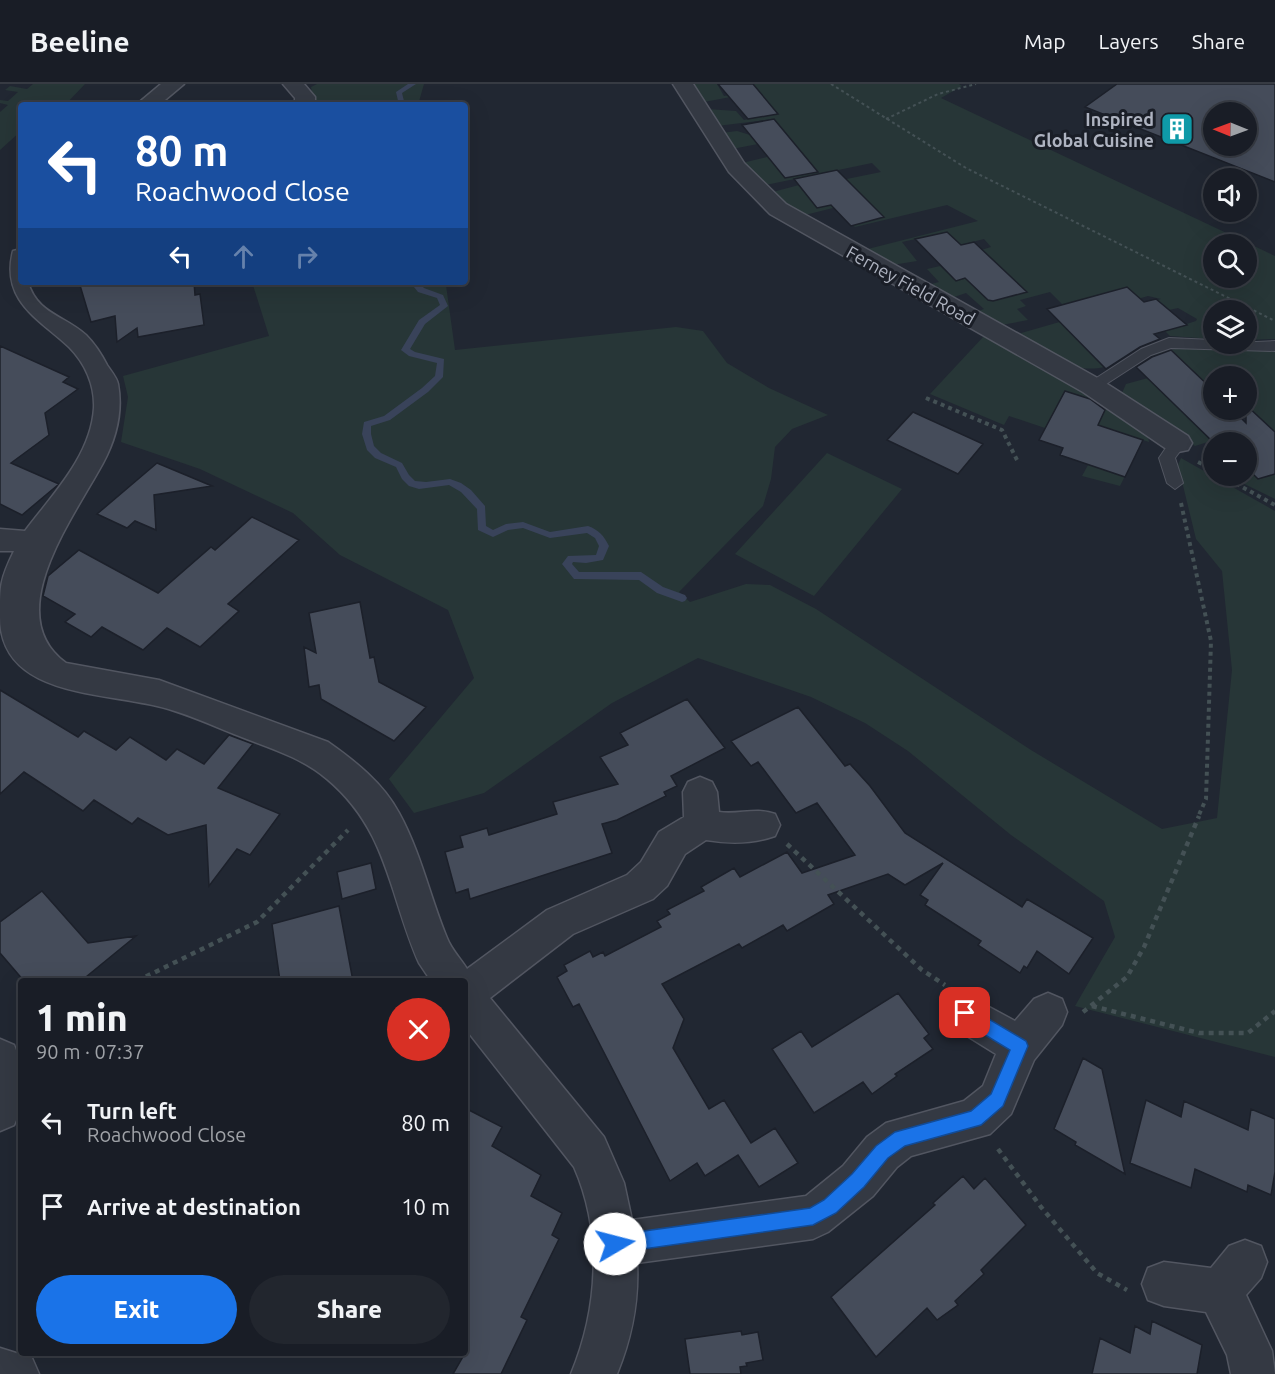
<!DOCTYPE html>
<meta charset="utf-8">
<style>
:root{--surface:#191d26;--page:#22262e;--text:#f1f3f6;--muted:#9fa2a7;--line:#373b43;--accent:#1a73e8}
body{margin:0;font-family:Ubuntu,sans-serif;background:var(--page);color:var(--text);height:100vh;display:flex;flex-direction:column;font-size:22px;white-space:nowrap}
*{box-sizing:border-box;margin:0}
p{font-size:20px;color:var(--muted)}
.icon{flex:none;width:33px;height:33px;fill:none;stroke:currentColor;stroke-width:2;stroke-linecap:round;stroke-linejoin:round}
.map{position:relative;flex:1;overflow:hidden}
.drawer{position:absolute;left:18px;top:894px;width:450px;height:378px;display:flex;flex-direction:column;background:var(--surface);border-radius:6px;box-shadow:0 6px 24px #0002,0 0 0 2px var(--line)}
.drawer>*{flex:none}
.top-card{position:absolute;left:18px;top:18px;width:450px;height:183px;border-radius:6px;box-shadow:0 6px 24px #0002,0 0 0 2px var(--line);background:#1a4fa0;color:#fff;overflow:hidden}
.needle{width:39px;rotate:271deg}
.tools{position:absolute;left:1203px;top:18px;display:grid;gap:12px}
.tools a{display:grid;place-items:center;width:54px;height:54px;border-radius:50%;background:var(--surface);box-shadow:0 6px 24px #0002,0 0 0 2px var(--line);font-size:30px}
.pin{position:absolute;display:grid;place-items:center;width:51px;height:51px;color:#fff;margin:-26px;border-radius:12px;box-shadow:0 3px 9px #0006}
.me{position:absolute;width:66px;margin:-33px;rotate:82deg;stroke-linejoin:round;filter:drop-shadow(0 0 4px #0008)}
.turn{display:flex;align-items:center;gap:21px;height:126px;padding:0 18px;font-size:27px}
.turn .icon{width:78px;height:78px;stroke-width:2.5}
.turn b{display:block;font-size:42px;line-height:51px}
.lanes{display:flex;align-items:center;height:57px;padding:0 18px;background:#0003;justify-content:center;gap:30px;direction:ltr}
.lanes .off{opacity:.35}
.round{display:grid;place-items:center;flex:none;width:63px;height:63px;border-radius:32px;background:var(--page)}
.summary{display:flex;align-items:center;justify-content:space-between;height:102px;padding:0 18px}
h1{font-size:36px;font-weight:800;line-height:45px}
.action{display:flex;gap:12px;margin-top:auto;padding:12px 18px}
.action a{flex:1;height:69px;border-radius:36px;background:var(--accent);color:#fff;font-size:24px;font-weight:800;line-height:69px;text-align:center}
.action a+a{background:var(--page);color:var(--text)}
ul{padding:0;list-style:none}
li{display:flex;align-items:center;gap:18px;height:84px;padding:0 18px}
li div{flex:1}
li b{display:block;font-size:22px}
li em{font-style:normal}
header{display:flex;align-items:center;gap:36px;box-sizing:border-box;height:84px;padding:0 30px;background:var(--surface);border-bottom:2px solid var(--line)}
header strong{font-size:28px}
nav{display:flex;gap:33px;margin-inline-start:auto;font-size:21px}
.map>svg:first-child{display:block}
.green{fill:#273637;fill-rule:evenodd}
.lines{fill:none;stroke-linecap:round;stroke-linejoin:round}
.stream{fill:#39435a;fill-rule:evenodd}
.building{fill:#454c5a;stroke:#1c202a;stroke-width:1.5;fill-rule:evenodd}
.lane-casing{stroke:#525661;stroke-width:2}
.street-casing{stroke:#525661;stroke-width:3}
.path-far2{stroke:#445155;stroke-width:2;stroke-dasharray:3 3;stroke-linecap:butt}
.path-far1{stroke:#445155;stroke-width:4;stroke-dasharray:4 4;stroke-linecap:butt}
.path{stroke:#445155;stroke-width:4.5;stroke-dasharray:5 5;stroke-linecap:butt}
.lane{fill:#343943;fill-rule:evenodd}
.street{fill:#343943;fill-rule:evenodd}
.route{fill:#1a73e8;stroke:#114b97;stroke-width:1.5}
.labels{text-anchor:middle;dominant-baseline:central;stroke-width:6;stroke-linejoin:round;paint-order:stroke}
.far-poi-label{font-size:18px;font-weight:bold;fill:#aeb3c0;stroke:#1a1e27;text-anchor:end}
.far-street-label{font-size:18px;fill:#aeb3c0;stroke:#1a1e27}
</style>
<header>
<strong>Beeline</strong>
<nav><a>Map</a><a>Layers</a><a>Share</a></nav>
</header>
<div class="map">
<svg width="1275" height="1290" viewBox="0 0 1275 1290">
<rect width="100%" height="100%" fill="#212732"/>
<path class="green" d="M33 0H85L65 21H21V47L0 66V28L8 21 0 19V16L8 17 18 8 5 6 10 2 27 5Z
M317 0H424L418 21H314L311 3Z
M693 0H717L724 12 751 8 754 0H959L962 2 941 14 1275 172V255L1247 256 1246 226H1214L1213 255 1170 252 1165 247 1196 237 1197 235 1178 224 1169 226 1157 216 1161 215 1148 212 1117 221 1137 212 1127 203 1066 224 1050 208 1020 216 1026 222 1017 225 1028 236 996 242 973 229 984 225 966 209 948 215 924 202 939 198 927 185 940 182 956 197 997 186 978 167 991 163 984 155 949 164 952 153 947 148 902 158 917 177 886 182 860 167 978 137 947 121 855 143 853 141 876 135 861 117 801 132 769 109 799 101 817 124 843 119 827 99 881 88 872 79 761 102 742 79 779 70 758 60 732 65 721 49 737 47 750 51 778 40 773 35 717 42 707 25 736 27 744 36 778 29 772 23 766 24 752 9 704 18ZM1214 160H1246V194H1214Z
M252 198H449L446 201 455 266 676 243 703 247 727 279 769 304 828 331 792 345 775 363 771 395 763 422 679 508 690 518 746 500 770 501 816 525 1031 666 1162 745 1217 734 1232 586 1222 487 1196 455 1178 381 1181 374 1275 427V973L1075 922 1115 853 1104 817 1011 751 908 667 865 639 811 613 698 574 612 619 484 709 414 729 389 695 474 594 448 526 340 471 293 429 200 385 121 358 128 313 123 292 269 252Z
M1091 229 1065 243 1104 283C1071 291 1041 266 1014 251Z
M984 252 1107 321 1147 348 1149 358 1118 348 1129 384 1120 402 1082 392 1088 381 1091 382 1090 359 1107 321 1065 307 1045 344 1009 332 1004 341 930 310Z
M1205 263 1275 267V352L1270 343 1247 325 1246 292H1214V326H1244L1195 339 1211 357 1195 362 1127 316 1122 309 1126 300 1148 294 1184 330 1213 322 1198 292 1181 275 1146 284V277C1164 263 1183 264 1205 263Z
M827 369 902 405 814 512 735 470Z
M1247 385 1258 395 1275 390V415L1228 392H1246Z"/>
<g class="lines">
<path class="stream" d="M408 0H416L402 9 405 21H399L396 8Z
M410 198H418L424 204 443 211 448 222 425 240 410 265 415 268 444 275 443 293 428 308 390 336 371 342V350L374 362 381 369 402 379 409 391 415 397 426 398 450 395 461 399 471 406 485 422 486 442 493 446 506 440 523 438 550 448 588 442C599 446 604 452 609 462L603 476 586 479 573 478 572 480 579 488H641L663 503 685 511 687 514 685 517 682 518 657 509 639 496 574 495 562 480 568 472 596 471 599 462 595 454 587 449 550 454 523 444 508 446 493 453 478 446 477 425 461 408 449 401 419 405 409 402 402 395 396 383 375 374 367 366 362 350 364 338 384 332 422 304 435 292 437 279 409 272 401 266 419 236 440 221 437 214 418 208Z"/>
</g>
<path class="building" d="M718 0H753L778 30 748 35Z
M1117 0H1275V98L1085 23ZM1214 28H1246V62H1214Z
M774 35 818 88 785 94 742 41Z
M837 86 884 133 851 142 831 121 817 124 794 95Z
M947 148 961 161 974 158 1027 208 993 217 988 216 965 194 956 197 915 155Z
M79 198H194L195 211 200 210 204 241 138 253 137 244 117 258 115 232 91 238Z
M1127 203 1144 218 1156 215 1187 241 1154 250 1160 255 1140 263 1106 285 1047 225Z
M0 262 69 293 63 298 78 305 45 329 49 351 11 379 59 400 22 431 0 420Z
M1171 266 1214 307V326H1233L1246 339V321L1275 348V390L1258 395 1246 383V358H1213L1136 283 1152 273Z
M1065 307 1090 315 1105 326 1098 341 1143 356 1125 393 1060 371 1063 364 1039 356Z
M913 328 983 360 958 390 887 356Z
M157 379 212 402 154 411 156 446 135 437 127 444 97 430Z
M252 433 299 456 228 520 239 527 200 563 167 544 143 566 102 543 91 553 65 538 75 530 43 512 48 492 79 466 158 509 211 463 215 466Z
M360 518 370 574 374 573 379 598 426 623 394 657 321 615 319 601 309 603 304 563 316 569 309 529Z
M0 606 78 653 84 647 116 666 130 653 166 676 177 665 204 680 229 651 253 660 218 704 280 730 250 771 237 765 209 802 206 741 168 751 138 734 132 740 94 716 83 727 24 688 0 710Z
M687 615 725 664 671 692 677 702 664 708 666 712 617 736 602 740 612 769 470 815 468 805 456 809 445 768 463 763 460 752 487 744 489 751 557 730 553 718 618 700 600 673 628 661 620 649Z
M798 623 845 682 850 680 870 702 905 749 1022 823 1027 815 1093 854 1069 890 1037 867 1027 884 1024 882 1020 889 978 861 981 857 925 821 928 816 920 811 943 779 905 801 888 790 828 811 834 820 787 847 783 841 742 864 739 860 662 900 684 935 673 964 709 1025 724 1016 751 1059 775 1044 798 1079 759 1103 738 1071 705 1092 697 1079 670 1097 579 920 573 923 557 893 567 887 564 881 590 867 593 873 603 868 605 872 661 843 657 837 670 830 667 826 704 807 701 803 734 784 740 793 787 768 802 789 855 771 817 719 796 729 758 678 751 682 731 657Z
M371 779 376 805 342 815 337 788Z
M42 807 88 859 136 852 81 897H24L0 869V838Z
M339 822 353 897H280L272 840Z
M898 909 929 950 924 954 933 965 895 990 897 992 872 1010 863 998 814 1029 772 965 801 947 812 963Z
M1083 974 1102 985 1125 1090 1075 1061 1076 1058 1054 1045Z
M1146 1016 1181 1033 1184 1017 1248 1046 1251 1025 1275 1035V1088L1271 1111 1248 1101 1247 1108 1195 1085 1191 1104 1130 1079Z
M465 1024 502 1043 492 1062 541 1091 531 1112 562 1129 552 1151 559 1155 521 1233 527 1236 501 1290H453L465 1269Z
M963 1092 974 1105 985 1094 1026 1141 981 1186 984 1190 955 1217 958 1221 937 1236 927 1224 876 1273 831 1213 935 1121 933 1119Z
M1152 1237 1202 1261 1197 1290H1092L1100 1254 1130 1269 1135 1242 1150 1250Z
M741 1247 742 1251 758 1248 763 1276 746 1279 747 1282 740 1283 741 1290H690L685 1255Z"/>
<g class="lines">
<g class="lane-casing">
<path id="lane" d="M1169 254 1214 256V260L1275 257V267L1171 264 1151 271 1097 306 1092 307 1084 302 1141 265Z
M1178 354 1186 359 1175 374 1183 399 1175 405 1167 399 1159 374 1172 355Z"/>
</g>
<g class="street-casing">
<path id="street" d="M161 0H184L159 21H136Z
M283 0H304L315 13V21H295V14Z
M673 0H693L744 79 786 120 1101 296 1188 352 1192 359 1188 366 1178 368 1168 366 1083 308 770 130 729 88Z
M21 165V198H28C37 230 64 231 86 251 94 259 102 271 107 281 111 287 117 294 118 300 123 327 116 355 103 379 72 436 0 531 66 579L159 596 328 658C355 677 383 699 399 729 421 769 430 813 447 854 451 865 461 875 467 885L547 826 627 791 641 778 659 748 684 733 683 708 688 698 700 693 712 698 717 708 719 728C738 731 756 723 775 730L780 741 775 752C752 760 730 760 706 756L685 770 667 802 653 815 573 850 490 914 604 1053 624 1099 632 1136 806 1112 843 1082 867 1053 886 1039 964 1017 983 1002 996 970 951 942 946 929 951 916 965 910 1015 937 1034 915 1048 909 1062 915 1067 928 1062 941 1034 976 1011 1030 990 1050 911 1072 897 1083 873 1112 828 1148 813 1155 637 1179C639 1218 632 1253 617 1290H571C598 1225 603 1149 574 1083L465 944V897H431L419 879C389 811 388 746 327 695 300 672 266 663 234 650 209 640 183 628 157 622 100 608 0 612 0 533 0 501 0 496 14 467H0V445L25 447C52 411 91 372 94 324 95 301 85 279 69 263 41 236 0 218 13 167Z
M0 955 14 961C24 986 25 1017 14 1041L0 1047Z
M1245 1156 1261 1162 1267 1178 1261 1194 1246 1211 1272 1267 1275 1290H1231L1227 1271 1206 1228 1164 1222 1148 1216 1142 1200 1148 1184 1164 1178 1211 1184 1229 1162Z
M0 1264 32 1274 39 1290H0Z"/>
</g>
<path class="path-far2" d="M831 0 966 84 1275 237
M886 35 938 10 976 0
M926 314 928 315"/>
<path class="path-far1" d="M926 314 1002 346 1018 378
M1198 378 1214 386
M1222 392 1275 421
M1181 419 1211 557 1206 715 1198 733"/>
<path class="path" d="M787 760 922 886 945 901
M137 897 257 838 348 746
M1092 922 1199 949H1248L1275 927
M1083 928 1127 893 1144 863 1199 732
M998 1065 1041 1123 1097 1189 1127 1206"/>
<use href="#lane" class="lane"/>
<use href="#street" class="street"/>
</g>
<path class="route" d="M965 921 1026 957 1028 962 1003 1022 981 1041 905 1062 888 1074 864 1103 836 1129 813 1141 615 1169 608 1167 606 1160 608 1154 615 1151 810 1124 824 1116 852 1090 876 1062 895 1048 971 1027 991 1010 1010 966 959 935 957 929 959 924Z"/>
<defs>
<g id="building-square" transform="scale(1.725)"><rect x="-9" y="-9" width="18" height="18" rx="4" fill="#0f9aa8" stroke="#1a1e27"/><path d="M-4-6H4V6H1V3H-1V6H-4ZM-2.5-4.3h1.7v1.8h-1.7ZM.8-4.3h1.7v1.8H.8ZM-2.5-1h1.7V.8h-1.7ZM.8-1h1.7V.8H.8Z" fill="#fff"/></g>
</defs>
<g fill-rule="evenodd">
<use href="#building-square" x="1177" y="45"/>
</g>
<g class="labels">
<g class="far-poi-label">
<text x="1154" y="35">Inspired<tspan x="1154" dy="21">Global Cuisine</tspan></text>
</g>
<g class="far-street-label">
<text transform="translate(911 201) rotate(29)">Ferney Field Road</text>
</g>
</g>
</svg>
<div class="tools">
<a><svg class="needle" viewBox="-14 -14 28 28"><path d="M0-13l5 13h-10z" fill="#e53935"/><path d="M0 13l5-13h-10z" fill="#9fa2a7"/></svg></a>
<a><svg class="icon" aria-label="sound" viewBox="0 0 24 24"><path d="M4 9h4l5-4v14l-5-4H4zM17 9q2 3 0 6"/></svg></a>
<a><svg class="icon" aria-label="search" viewBox="0 0 24 24"><circle cx="10" cy="10" r="6"/><path d="M15 15l6 6"/></svg></a>
<a><svg class="icon" aria-label="layers" viewBox="0 0 24 24"><path d="M12 4l9 5-9 5-9-5zM3 14l9 5 9-5"/></svg></a>
<a>+</a>
<a>−</a>
</div>
<div class="pin" style="left:965px;top:929px;background:#d93025"><svg class="icon" aria-label="arrive" viewBox="0 0 24 24"><path d="M6 21V4h12l-3 4 3 4H6"/></svg></div>
<svg class="me" style="left:615px;top:1160px" viewBox="-20 -20 40 40"><circle r="19" fill="#fff"/><path d="M0-13L10 11 0 6-10 11z" fill="#1a73e8"/></svg>
<div class="top-card">
<div class="turn"><svg class="icon" aria-label="left" viewBox="0 0 24 24"><path d="M17 20v-9H6M10 6l-5 5 5 5"/></svg><div><b>80 m</b>Roachwood Close</div></div>
<div class="lanes"><svg class="icon" aria-label="left" viewBox="0 0 24 24"><path d="M17 20v-9H6M10 6l-5 5 5 5"/></svg><svg class="icon off" aria-label="ahead" viewBox="0 0 24 24"><path d="M12 20V5M6 11l6-6 6 6"/></svg><svg class="icon off" aria-label="right" viewBox="0 0 24 24"><path d="M7 20v-9h11M14 6l5 5-5 5"/></svg></div>
</div>
<section class="drawer">
<div class="summary"><div><h1>1 min</h1><p>90 m · 07:37</p></div><a class="round" style="background:#d93025;color:#fff"><svg class="icon" aria-label="close" viewBox="0 0 24 24"><path d="M6 6l12 12M18 6L6 18"/></svg></a></div>
<ul>
<li><svg class="icon" aria-label="left" viewBox="0 0 24 24"><path d="M17 20v-9H6M10 6l-5 5 5 5"/></svg><div><b>Turn left</b><p>Roachwood Close</p></div><em>80 m</em></li>
<li><svg class="icon" aria-label="arrive" viewBox="0 0 24 24"><path d="M6 21V4h12l-3 4 3 4H6"/></svg><div><b>Arrive at destination</b></div><em>10 m</em></li>
</ul>
<div class="action"><a>Exit</a><a>Share</a></div>
</section>
</div>
